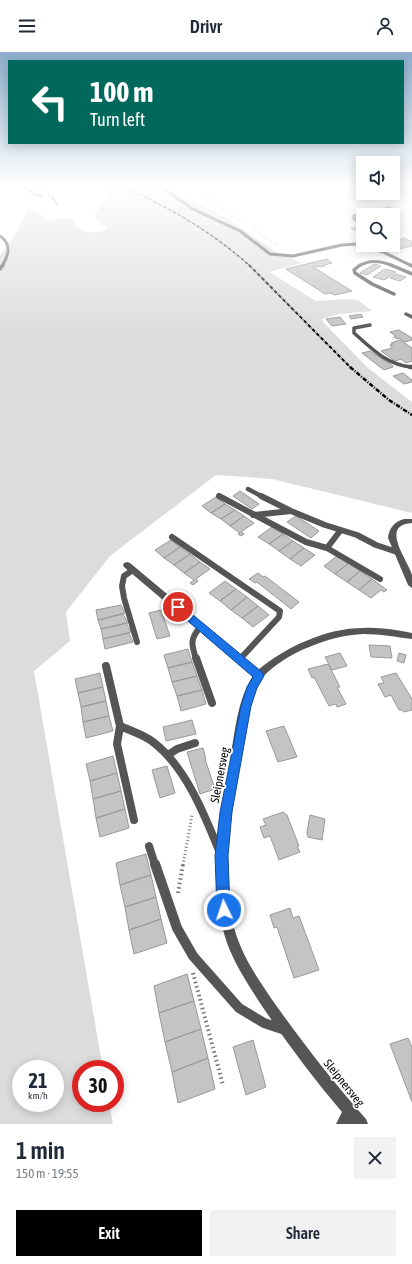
<!DOCTYPE html>
<meta charset="utf-8">
<style>
:root{--surface:#fff;--page:#f2f2f3;--text:#1f2937;--muted:#747a83;--accent:#000}
body{margin:0;font-family:"Asap Condensed",sans-serif;background:var(--page);color:var(--text);height:100vh;display:flex;flex-direction:column;font-size:15px;white-space:nowrap}
*{box-sizing:border-box;margin:0}
p{font-size:13px;color:var(--muted)}
.icon{flex:none;width:22px;height:22px;fill:none;stroke:currentColor;stroke-width:2;stroke-linecap:round;stroke-linejoin:round}
.map{position:relative;height:1072px;overflow:hidden}
.details{display:flex;flex-direction:column;background:var(--surface);flex:1}
.details>*{flex:none}
.top-card{position:absolute;left:8px;top:8px;width:396px;height:84px;border-radius:0px;box-shadow:0 2px 10px #0003;background:#00695c;color:#fff;overflow:hidden}
.tools{position:absolute;left:356px;top:104px;display:grid;gap:8px}
.tools a{display:grid;place-items:center;width:44px;height:44px;border-radius:0px;background:var(--surface);box-shadow:0 2px 10px #0003;font-size:20px}
.speed{position:absolute;left:12px;top:1008px;display:flex;gap:8px;font-size:20px;font-weight:700;text-align:center}
.speed>*{display:grid;place-content:center;width:52px;height:52px;border-radius:50%;background:var(--surface);box-shadow:0 2px 10px #0003;line-height:1}
.speed small{font-size:10px;font-weight:400}
.speed .limit{border:6px solid #d22;background:#fff;color:#111}
.pin{position:absolute;display:grid;place-items:center;width:34px;height:34px;color:#fff;margin:-17px;border:2px solid #fff;border-radius:50%;box-shadow:0 1px 4px #0007}
.me{position:absolute;width:44px;margin:-22px;rotate:356deg;stroke-linejoin:round;filter:drop-shadow(0 0 3px #0008)}
.turn{display:flex;align-items:center;gap:14px;height:84px;padding:0 16px;font-size:18px}
.turn .icon{width:52px;height:52px;stroke-width:2.5}
.turn b{display:block;font-size:28px;line-height:34px}
.round{display:grid;place-items:center;flex:none;width:42px;height:42px;border-radius:0px;background:var(--page)}
.head{display:flex;align-items:center;justify-content:space-between;height:68px;padding:0 16px}
h1{font-size:24px;font-weight:600;line-height:30px}
.action{display:flex;gap:8px;margin-top:auto;padding:8px 16px}
.action a{flex:1;height:46px;border-radius:0px;background:var(--accent);color:#fff;font-size:16px;font-weight:600;line-height:46px;text-align:center}
.action a+a{background:var(--page);color:var(--text)}
header{display:flex;justify-content:space-between;align-items:center;height:52px;padding:0 16px;background:var(--surface);font-size:18px;font-weight:600}
.map>svg:first-child{display:block}
.green{fill:#dcdcdc;fill-rule:evenodd}
.building{fill:#c4c4c4;stroke:#999}
.lines{fill:none;stroke-linecap:round;stroke-linejoin:round}
.path-far2{stroke:#777;stroke-width:1;stroke-dasharray:0.5 1;stroke-linecap:butt}
.path-far1{stroke:#777;stroke-width:3;stroke-dasharray:1 2.5;stroke-linecap:butt}
.path{stroke:#777;stroke-width:4;stroke-dasharray:1.5 3;stroke-linecap:butt}
.service-far5{stroke:#555;stroke-width:3}
.service-far4{stroke:#555;stroke-width:3.5}
.service-far3{stroke:#555;stroke-width:4.5}
.service-far2{stroke:#555;stroke-width:6}
.service-far1{stroke:#555;stroke-width:8}
.service{stroke:#555;stroke-width:10}
.minor{fill:#555;fill-rule:evenodd}
.rail-far2{stroke:#000;stroke-width:1.5;stroke-dasharray:3 1 0.5 1;stroke-linecap:butt}
.rail-far1{stroke:#000;stroke-width:2;stroke-dasharray:3.5 1 0.5 1;stroke-linecap:butt}
.rail{stroke:#000;stroke-width:2.5;stroke-dasharray:4.5 1.5 1 1.5;stroke-linecap:butt}
.route{fill:#1a73e8;stroke:#114b97}
.labels{text-anchor:middle;dominant-baseline:central;stroke-width:3.5;stroke-linejoin:round;paint-order:stroke}
.near-street-label{font-size:12px;fill:#000;stroke:#fff}
</style>
<header><svg class="icon" aria-label="menu" viewBox="0 0 24 24"><path d="M4 6h16M4 12h16M4 18h16"/></svg>Drivr<svg class="icon" aria-label="person" viewBox="0 0 24 24"><circle cx="12" cy="8" r="4"/><path d="M4 21q1-7 8-7t8 7"/></svg></header>
<div class="map">
<svg width="412" height="1072" viewBox="0 0 412 1072">
<rect width="100%" height="100%" fill="#fff"/>
<path class="green" d="M94 133H162L226 166 278 201 302 211 269 220 316 249 346 247 358 248 372 259 339 262 322 267 324 271 368 316 412 350V461L272 427 216 423 110 504 66 560 70 589 34 619 103 1017H81V1051H109L113 1072H0V203L14 185 27 159 30 157 43 163 48 169C57 169 64 164 74 167L76 170 74 172C84 181 93 182 105 178L107 175 97 168 95 162 107 145 104 139ZM21 1017H55V1051H21Z"/>
<path class="building" d="M357 175 363 177V182L351 176Z
M404 186 412 190V194L399 197 390 193H393V190Z
M327 207 332 211 324 213 325 214 313 215 352 239 335 243 330 241 325 242 286 217Z
M374 212 381 214 367 223 360 221Z
M385 217 396 220 384 228 373 225Z
M396 222 406 225 400 229 390 226Z
M361 262 363 265 351 267 349 264Z
M340 265 346 272 332 274 326 267Z
M399 278 412 286V288L405 290 399 286 397 287 394 285 396 284 390 280Z
M400 288 412 296V309L406 311 401 307 395 309 381 299 392 296 390 293 393 292 391 291Z
M370 299 393 314V315L384 318 362 301Z
M403 321 412 328V330L404 332 393 324Z
M240 439 259 452 252 457 233 444Z
M216 445 225 452 211 461 202 454Z
M225 452 235 458 221 467 211 461Z
M235 458 244 464 230 474 221 467Z
M244 464 254 471 241 480 244 482 241 484 238 482 240 481 230 474Z
M296 464 319 479 311 486 287 470Z
M272 475 283 482 269 492 258 485Z
M283 482 293 489 279 499 269 492Z
M171 488 180 495 164 506 155 498Z
M293 489 304 496 290 507 279 499Z
M180 495 190 502 174 513 164 506Z
M304 496 315 503 301 514 290 507Z
M190 502 200 510 184 521 174 513Z
M337 504 349 511 335 522 324 514Z
M200 510 210 517 196 527 198 529 193 533 190 531 194 528 184 521Z
M349 511 360 519 347 530 335 522Z
M360 519 372 527 359 538 347 530Z
M258 521 263 525 265 524 299 550 291 557 257 530 255 531 249 527Z
M372 527 387 538 384 540 381 538 371 546 359 538Z
M225 529 236 537 220 549 209 541Z
M236 537 247 545 231 558 220 549Z
M247 545 258 554 242 566 231 558Z
M121 553 125 561 98 568 96 558Z
M258 554 269 563 253 575 242 566Z
M161 558 170 584 157 587 149 561Z
M123 562 128 571 101 577 98 568Z
M126 571 131 580 103 587 101 577Z
M129 581 133 590 105 597 103 587Z
M369 593 390 594 392 606 371 605Z
M188 597 192 610 168 616 164 603Z
M340 601 347 614 332 618 325 605Z
M399 601 406 603 404 611 397 609Z
M192 610 197 624 172 630 168 616Z
M328 612 340 635H337L346 652 337 655 336 652 329 654 314 625 312 626 308 617Z
M100 621 103 635 78 641 75 627Z
M396 621 412 647V658L404 660 402 658H399L391 643 385 645 378 632 384 631 381 625Z
M197 624 202 638 177 644 172 630Z
M103 635 106 649 81 655 78 641Z
M202 638 206 652 181 659 177 644Z
M106 649 109 664 83 670 81 655Z
M109 664 113 679 86 686 83 670Z
M192 668 196 682 166 689 163 675Z
M284 674 297 705 278 710 266 679Z
M203 696 206 707H205L215 737 200 742 187 700Z
M113 704 117 721 90 729 86 712Z
M167 714 175 741 160 746 152 718Z
M117 721 121 739 93 747 90 729Z
M121 739 125 757 96 766 93 747Z
M125 757 129 776 100 785 96 766Z
M283 760 287 763 299 794H297L300 800 279 808 270 784 264 786 260 775 266 773 263 767Z
M310 763 325 767 322 788 308 785 307 780Z
M146 802 151 823 120 833 116 811Z
M151 823 156 845 125 855 120 833Z
M156 845 161 867 129 878 125 855Z
M290 856 293 866 299 864 319 918 294 926 277 875 274 876 270 863Z
M161 867 167 891 134 902 129 878Z
M187 922 194 949 159 961 154 934Z
M194 949 201 977 165 990 159 961Z
M201 977 208 1006 172 1020 165 990Z
M408 986 412 995V1050L390 992Z
M253 988 266 1035 246 1043 233 995Z
M208 1006 215 1037 178 1051 172 1020Z"/>
<g class="lines">
<path class="path-far2" d="M187 133 243 170
M252 176 279 195"/>
<path class="path-far1" d="M183 813 192 763"/>
<path class="path" d="M178 841 183 812
M193 921 223 1033"/>
<path class="service-far5" d="M22 133 31 140 41 144
M158 133 193 157 240 179 270 202 293 204 342 193 356 192 383 200 412 214
M363 173 354 167V164L361 161 390 156
M0 184C12 192 9 203 2 214
M359 214C370 207 382 209 393 214"/>
<path class="service-far4" d="M360 213 354 218 355 221 372 232 394 242
M391 213 412 222
M410 213 412 214
M0 217 3 213
M406 262 412 265
M370 273 354 276V281C372 297 387 313 412 315"/>
<path class="service-far3" d="M410 315H412
M248 437 263 445"/>
<path class="service-far2" d="M219 444 306 490 327 496 380 527
M261 444 291 459 325 473 357 483 376 493 397 500
M253 463 291 459
M172 485 280 559 279 565 240 607
M327 496 340 479
M133 518 124 524 122 534 124 546 137 590
M196 607C191 591 190 587 201 574"/>
<path class="service-far1" d="M196 606 212 651
M106 614 120 674 117 692 134 768
M120 674C131 679 144 683 153 690 186 715 205 764 220 801
M168 703 177 697 195 691
M149 794 155 813"/>
<path class="service" d="M155 812 177 876 193 904 239 956 264 971 285 978"/>
<path class="minor" d="M404 467H412V471C379 473 408 508 412 523 412 527 412 532 412 536L408 533 388 486C389 476 394 470 404 467Z
M127 510 130 511 258 618C286 595 326 576 363 576 379 575 396 578 412 581V587C396 585 380 582 363 582 331 583 285 601 263 625 248 642 247 671 243 693 232 755 215 833 240 893 248 913 261 931 273 949 302 990 333 1030 366 1067L368 1072H336L342 1060C313 1026 287 991 262 954 249 934 235 913 227 891 208 835 218 774 229 717 234 688 236 649 253 624L124 515 123 513 124 511Z"/>
<path class="rail-far2" d="M41 133 58 153
M119 133C167 154 211 179 250 214"/>
<path class="rail-far1" d="M249 213 351 316"/>
<path class="rail" d="M350 315 389 348 412 363"/>
</g>
<linearGradient id="sky" x2="0" y2="1"><stop stop-color="#8cadcc"/><stop offset="0.47" stop-color="#fff"/><stop offset="1" stop-color="#fff" stop-opacity="0"/></linearGradient>
<rect width="412" height="283" fill="url(#sky)"/>
<path class="route" d="M178 552 181 553 262 620 264 624 257 636 251 654 232 760 228 804 230 858 228 863 224 865 219 863 217 858 215 804 220 760 241 654 247 635 253 625 175 558 173 555Z"/>
<g class="labels">
<g class="near-street-label">
<text transform="translate(220 723) rotate(-79)">Sleipnersveg</text>
<text transform="translate(344 1031) rotate(51)">Sleipnersveg</text>
</g>
</g>
</svg>
<div class="tools">
<a><svg class="icon" aria-label="sound" viewBox="0 0 24 24"><path d="M4 9h4l5-4v14l-5-4H4zM17 9q2 3 0 6"/></svg></a>
<a><svg class="icon" aria-label="search" viewBox="0 0 24 24"><circle cx="10" cy="10" r="6"/><path d="M15 15l6 6"/></svg></a>
</div>
<div class="speed"><div>21<small>km/h</small></div><div class="limit">30</div></div>
<div class="pin" style="left:178px;top:555px;background:#d93025"><svg class="icon" aria-label="arrive" viewBox="0 0 24 24"><path d="M6 21V4h12l-3 4 3 4H6"/></svg></div>
<svg class="me" style="left:224px;top:858px" viewBox="-20 -20 40 40"><circle r="17" fill="#1a73e8" stroke="#fff" stroke-width="3"/><path d="M0-11L8 9 0 5-8 9z" fill="#fff"/></svg>
<div class="top-card">
<div class="turn"><svg class="icon" aria-label="left" viewBox="0 0 24 24"><path d="M17 20v-9H6M10 6l-5 5 5 5"/></svg><div><b>100 m</b>Turn left</div></div>
</div>
</div>
<section class="details">
<div class="head"><div><h1>1 min</h1><p>150 m · 19:55</p></div><a class="round"><svg class="icon" aria-label="close" viewBox="0 0 24 24"><path d="M6 6l12 12M18 6L6 18"/></svg></a></div>
<div class="action"><a>Exit</a><a>Share</a></div>
</section>
